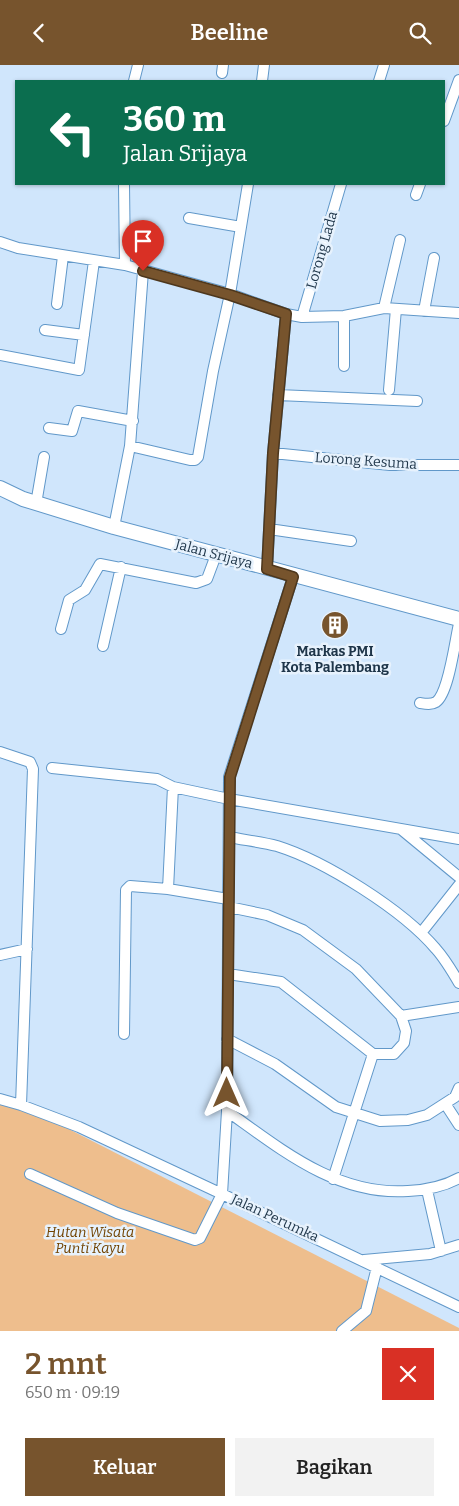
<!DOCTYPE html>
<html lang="id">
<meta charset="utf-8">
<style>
:root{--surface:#fff;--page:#f2f2f2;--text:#222;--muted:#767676;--accent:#77542d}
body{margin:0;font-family:Bitter,serif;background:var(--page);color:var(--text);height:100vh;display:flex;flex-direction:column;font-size:19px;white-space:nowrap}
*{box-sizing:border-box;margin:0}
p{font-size:16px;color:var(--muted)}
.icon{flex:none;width:28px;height:28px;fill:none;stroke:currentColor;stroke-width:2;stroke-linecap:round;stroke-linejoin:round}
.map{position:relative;height:1266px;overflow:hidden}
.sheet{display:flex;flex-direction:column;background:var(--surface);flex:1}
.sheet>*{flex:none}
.hud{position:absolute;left:15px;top:15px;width:430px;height:105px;border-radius:0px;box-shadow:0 1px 4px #0004;background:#0b6e4f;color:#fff;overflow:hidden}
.pin{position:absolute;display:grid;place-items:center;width:42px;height:42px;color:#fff;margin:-51px -21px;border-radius:50% 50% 50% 0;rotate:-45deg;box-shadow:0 0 5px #0007}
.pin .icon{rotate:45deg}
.me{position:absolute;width:55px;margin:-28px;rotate:0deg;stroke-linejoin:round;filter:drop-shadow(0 0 4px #0008)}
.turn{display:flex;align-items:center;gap:18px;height:105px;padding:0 25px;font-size:22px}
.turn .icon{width:65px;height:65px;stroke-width:2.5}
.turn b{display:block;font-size:35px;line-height:42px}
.round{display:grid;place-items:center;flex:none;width:52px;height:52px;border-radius:0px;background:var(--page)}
.summary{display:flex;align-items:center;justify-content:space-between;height:85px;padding:0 25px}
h1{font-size:30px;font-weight:600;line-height:38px;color:var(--accent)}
.action{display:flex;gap:10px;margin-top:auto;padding:10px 25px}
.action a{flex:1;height:58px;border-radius:0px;background:var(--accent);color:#fff;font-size:20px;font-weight:600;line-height:58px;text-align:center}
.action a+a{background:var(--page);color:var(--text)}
header{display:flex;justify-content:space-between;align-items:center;height:65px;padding:0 25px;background:var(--accent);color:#fff;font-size:22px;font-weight:600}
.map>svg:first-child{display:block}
.green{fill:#eebe8d}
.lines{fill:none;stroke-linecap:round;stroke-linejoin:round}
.minor-casing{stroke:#6198c9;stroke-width:12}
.tertiary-casing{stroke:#6198c9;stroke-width:16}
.minor{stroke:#fff;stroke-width:10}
.tertiary{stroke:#fff;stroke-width:14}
.route-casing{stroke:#4d371d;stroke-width:12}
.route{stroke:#77542d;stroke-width:9}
.labels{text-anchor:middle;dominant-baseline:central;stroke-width:5;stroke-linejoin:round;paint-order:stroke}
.street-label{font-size:14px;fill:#1e3549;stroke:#e7f2fd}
.poi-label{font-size:14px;font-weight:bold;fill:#1e3549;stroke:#e7f2fd}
.park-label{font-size:14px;font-style:italic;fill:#724403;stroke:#e7f2fd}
</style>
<header><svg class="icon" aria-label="back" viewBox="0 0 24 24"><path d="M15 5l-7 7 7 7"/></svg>Beeline<svg class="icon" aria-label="search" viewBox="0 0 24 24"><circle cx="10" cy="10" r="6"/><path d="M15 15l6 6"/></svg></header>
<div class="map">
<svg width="459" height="1266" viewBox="0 0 459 1266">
<rect width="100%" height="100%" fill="#d0e6fc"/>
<path class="green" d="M0 1029 459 1263V1266H0Z"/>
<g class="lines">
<g class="minor-casing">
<path id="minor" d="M222 8 223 0
M134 16 138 0
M262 16 264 0
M379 16 384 0
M444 56 459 15
M124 119 125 200
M416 130 420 119
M189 153 241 162
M0 177 18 183 125 200 230 229 286 249 302 252 344 251 384 243 459 248
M57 239 63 191
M384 243 400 175
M424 246 434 193
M302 252 341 119
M45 265 84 270
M0 290 79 305 94 196
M344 301V251
M389 325 396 244
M278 330 417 336
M49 363 72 366 78 346 133 356
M130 381 190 395H195L198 392 213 306 230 229 248 119
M273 388 390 400H459
M36 439 44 392
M114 462 130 381 143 206
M269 464 351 476
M267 504 273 388 286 249
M293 512 229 712 227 1046 222 1129 459 1242
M61 564 69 535 85 525 100 499 196 518 207 514 216 490
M103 581 121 502
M420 638C426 639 431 640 436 637 449 628 455 575 459 559
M0 687 30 697 33 704 21 1040 0 1034
M52 703 157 714 173 722 229 734 459 774
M402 765 459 812
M229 772C244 775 262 777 277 781 325 796 403 845 436 884 445 894 452 906 459 918
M168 824 173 722
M421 868 459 820
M0 890 27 884
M228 909 281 917 373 989H394L404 978 406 966 401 951 356 904 303 865 267 850 229 842
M401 951 459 942
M124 969 126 825 130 821 168 824 228 834
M227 974 275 999 336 1042 380 1056 408 1055 427 1050 455 1032 459 1023
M21 1040 79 1062 222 1129 200 1173 195 1175 117 1148 30 1109
M446 1040 459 1060
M227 1046C282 1085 337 1131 408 1126 426 1125 443 1122 459 1113
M333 1114 373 989
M427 1125 441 1186
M364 1195 430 1189 459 1180
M342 1266 366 1246 377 1202"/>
</g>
<g class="tertiary-casing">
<path id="tertiary" d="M0 423 23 434 114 462 459 554"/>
</g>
<use href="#minor" class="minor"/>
<use href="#tertiary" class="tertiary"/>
</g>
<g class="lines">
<g class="route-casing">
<path id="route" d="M143 206 230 230 286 249 273 388 267 504 293 512 230 712 227 1028"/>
</g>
<use href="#route" class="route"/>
</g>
<defs>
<g id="building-disc" transform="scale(1.4375)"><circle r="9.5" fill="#77542d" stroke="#e7f2fd"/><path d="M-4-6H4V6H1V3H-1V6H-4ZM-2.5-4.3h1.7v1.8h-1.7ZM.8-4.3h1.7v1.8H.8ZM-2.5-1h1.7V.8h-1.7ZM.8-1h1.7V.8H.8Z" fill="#fff"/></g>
</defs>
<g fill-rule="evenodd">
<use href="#building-disc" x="335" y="560"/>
</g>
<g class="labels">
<g class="street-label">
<text transform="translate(322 185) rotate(-74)">Lorong Lada</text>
<text transform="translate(366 396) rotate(4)">Lorong Kesuma</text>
<text transform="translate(214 489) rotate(15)">Jalan Srijaya</text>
<text transform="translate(275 1153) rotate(25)">Jalan Perumka</text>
</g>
<g class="poi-label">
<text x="335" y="586">Markas PMI<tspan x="335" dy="16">Kota Palembang</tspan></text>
</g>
<g class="park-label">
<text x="90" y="1167">Hutan Wisata<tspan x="90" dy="16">Punti Kayu</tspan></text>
</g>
</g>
</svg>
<div class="pin" style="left:143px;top:206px;background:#d93025"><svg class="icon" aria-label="arrive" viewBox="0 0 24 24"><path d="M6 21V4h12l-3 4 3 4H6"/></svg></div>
<svg class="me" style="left:227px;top:1028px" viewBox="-20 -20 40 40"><path d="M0-17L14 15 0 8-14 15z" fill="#77542d" stroke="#fff" stroke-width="4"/></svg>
<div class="hud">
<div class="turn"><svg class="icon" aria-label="left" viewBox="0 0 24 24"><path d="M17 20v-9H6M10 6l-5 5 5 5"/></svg><div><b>360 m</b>Jalan Srijaya</div></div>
</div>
</div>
<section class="sheet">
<div class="summary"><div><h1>2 mnt</h1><p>650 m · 09:19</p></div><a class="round" style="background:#d93025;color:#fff"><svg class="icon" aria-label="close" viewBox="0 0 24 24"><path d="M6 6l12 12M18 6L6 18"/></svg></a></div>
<div class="action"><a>Keluar</a><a>Bagikan</a></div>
</section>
